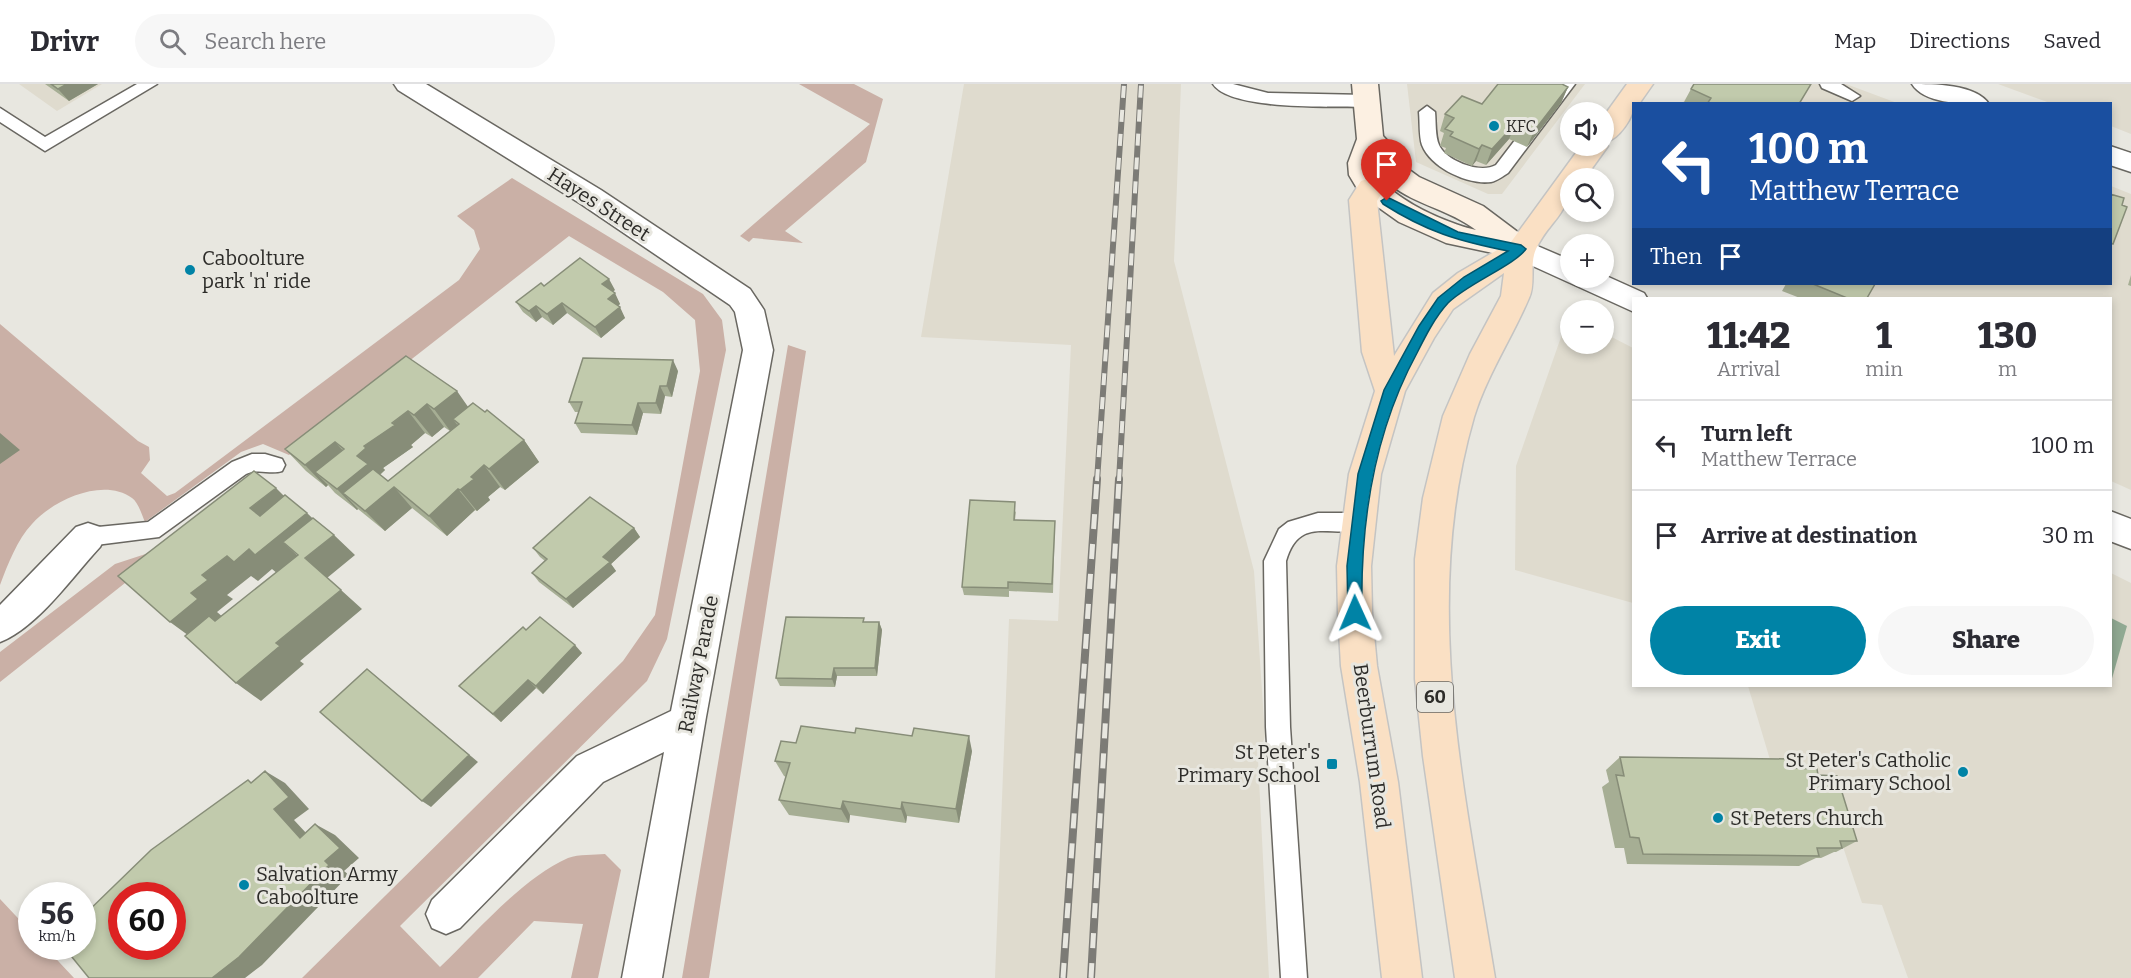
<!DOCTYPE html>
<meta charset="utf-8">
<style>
:root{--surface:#fff;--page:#f7f7f7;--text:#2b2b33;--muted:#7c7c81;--line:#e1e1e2;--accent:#0083a6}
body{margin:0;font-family:Bitter,serif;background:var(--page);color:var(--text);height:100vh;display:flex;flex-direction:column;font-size:22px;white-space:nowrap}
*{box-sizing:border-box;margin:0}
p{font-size:20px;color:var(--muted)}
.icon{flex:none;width:33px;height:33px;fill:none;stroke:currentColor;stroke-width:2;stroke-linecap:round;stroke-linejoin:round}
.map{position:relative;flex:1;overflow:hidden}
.sheet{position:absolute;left:1632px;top:213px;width:480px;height:390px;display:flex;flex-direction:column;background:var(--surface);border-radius:0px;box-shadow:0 3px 9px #0003}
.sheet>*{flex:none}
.top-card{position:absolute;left:1632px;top:18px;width:480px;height:183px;border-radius:0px;box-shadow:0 3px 9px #0003;background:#1a4fa0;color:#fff;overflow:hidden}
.controls{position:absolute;left:1560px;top:18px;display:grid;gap:12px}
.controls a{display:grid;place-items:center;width:54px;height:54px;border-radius:50%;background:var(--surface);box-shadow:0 3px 9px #0003;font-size:30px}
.speed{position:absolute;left:18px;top:798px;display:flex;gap:12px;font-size:30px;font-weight:700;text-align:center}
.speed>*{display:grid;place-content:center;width:78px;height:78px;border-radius:50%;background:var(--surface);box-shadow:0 3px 9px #0003;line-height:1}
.speed small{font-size:15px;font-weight:400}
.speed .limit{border:9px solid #d22;background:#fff;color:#111}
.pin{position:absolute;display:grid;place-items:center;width:51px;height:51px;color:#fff;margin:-62px -26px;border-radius:50% 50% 50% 0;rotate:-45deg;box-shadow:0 0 6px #0007}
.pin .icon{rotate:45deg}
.me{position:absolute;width:66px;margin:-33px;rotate:359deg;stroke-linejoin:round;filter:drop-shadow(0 0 4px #0008)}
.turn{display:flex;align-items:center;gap:21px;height:126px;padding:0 18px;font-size:27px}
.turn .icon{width:78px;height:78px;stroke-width:2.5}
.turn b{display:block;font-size:42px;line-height:51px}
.then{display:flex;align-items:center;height:57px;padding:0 18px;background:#0003;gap:12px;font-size:22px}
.eta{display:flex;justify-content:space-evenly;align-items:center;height:102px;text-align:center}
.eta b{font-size:36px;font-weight:800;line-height:42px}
.button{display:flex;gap:12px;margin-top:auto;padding:12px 18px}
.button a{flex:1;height:69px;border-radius:36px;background:var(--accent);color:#fff;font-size:24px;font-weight:800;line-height:69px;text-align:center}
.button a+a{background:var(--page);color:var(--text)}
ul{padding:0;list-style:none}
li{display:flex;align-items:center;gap:18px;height:90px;padding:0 18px;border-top:2px solid var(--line)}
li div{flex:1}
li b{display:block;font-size:22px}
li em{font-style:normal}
header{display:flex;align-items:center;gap:36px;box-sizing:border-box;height:84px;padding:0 30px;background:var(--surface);border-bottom:2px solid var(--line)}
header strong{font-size:28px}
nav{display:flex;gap:33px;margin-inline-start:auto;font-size:21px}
.search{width:420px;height:54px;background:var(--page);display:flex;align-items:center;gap:15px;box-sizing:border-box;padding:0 21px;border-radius:33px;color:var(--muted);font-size:22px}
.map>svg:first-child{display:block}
.built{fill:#dfdbce}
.green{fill:#cab0a6}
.water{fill:#90a992}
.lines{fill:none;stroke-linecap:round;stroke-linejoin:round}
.lane-casing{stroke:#696761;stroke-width:3}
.street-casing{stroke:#696761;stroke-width:3}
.secondary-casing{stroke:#696761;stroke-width:3}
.primary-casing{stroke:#c4c4c3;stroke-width:3}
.lane{fill:#fff;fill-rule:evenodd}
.street{fill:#fff;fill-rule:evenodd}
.secondary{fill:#fcf0e2;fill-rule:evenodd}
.primary{fill:#fae0c4;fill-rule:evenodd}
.rail-far1-casing{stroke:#7c7b76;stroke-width:6}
.rail-casing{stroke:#7c7b76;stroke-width:8}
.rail-far1{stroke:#e8e7e0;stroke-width:4;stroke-dasharray:12;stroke-linecap:butt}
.rail{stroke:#e8e7e0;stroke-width:5;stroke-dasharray:15;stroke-linecap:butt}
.wall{fill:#a6ae94;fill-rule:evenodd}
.shaded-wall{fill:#878d78}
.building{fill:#c1caac;stroke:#878d78;stroke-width:1.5;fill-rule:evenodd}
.route{fill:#0083a6;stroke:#00556c;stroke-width:1.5}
.poi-dot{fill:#0083a6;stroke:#e8e7e0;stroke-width:2}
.labels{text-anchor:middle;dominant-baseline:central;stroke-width:6;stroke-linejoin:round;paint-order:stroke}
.far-poi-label{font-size:16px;fill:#2d2c29;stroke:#e8e7e0;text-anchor:start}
.shield{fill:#e8e7e0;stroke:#656460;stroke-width:1.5}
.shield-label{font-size:18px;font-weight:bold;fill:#2d2c29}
.street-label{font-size:20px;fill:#2d2c29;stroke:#e8e7e0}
.poi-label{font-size:20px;fill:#2d2c29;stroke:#e8e7e0;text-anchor:start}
</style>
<header>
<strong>Drivr</strong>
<div class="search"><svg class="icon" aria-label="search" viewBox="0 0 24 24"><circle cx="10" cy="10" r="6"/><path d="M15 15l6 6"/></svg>Search here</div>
<nav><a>Map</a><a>Directions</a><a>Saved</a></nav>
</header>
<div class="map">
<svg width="2131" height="894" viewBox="0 0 2131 894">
<rect width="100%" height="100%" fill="#e8e7e0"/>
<path class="built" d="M19 0H102L57 27Z
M964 0H1181L1174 177 1254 487 1265 652 1258 675 1269 894H995L1009 535 1058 537 1071 261 921 253Z
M1407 0H1585L1502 110H1488L1416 78Z
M1695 0H1846L1897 19 1682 20Z
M1998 0H2131V50L2111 42 2110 20 2050 19Z
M2111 102 2131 110V406L2111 397 2110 214H1862L1870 200H2110Z
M1568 233 1570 234V260H1604V249L1633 264V519L1515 486 1516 382Z
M2111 489 2131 499V894H1908L1882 821 1862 819 1821 698 1771 679 1748 602H2110Z"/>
<path class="green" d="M799 0H854L883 15 866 78 785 147 803 159 753 154 749 158 740 152 870 40Z
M512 94 703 210 722 236 726 266 667 555 647 597 400 842 440 883C477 848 521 795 568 774 579 770 594 771 605 770L621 786 598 894H571L583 840 534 837 478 894H302L623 577 655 531 700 287 695 236 663 208 569 152 289 371 263 360 241 368 145 438C142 431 138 418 132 414 103 393 53 416 32 440 17 456 8 480 0 501V240L138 357 149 363 150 376 141 389 167 412 175 409 459 196 480 165 474 146 457 132Z
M788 261 806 267 709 894H682Z
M173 461 0 598V568L115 480Z
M0 815 31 848 32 862 45 863 74 894H0Z"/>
<path class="water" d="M2111 534 2127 542 2111 598Z"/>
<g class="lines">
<g class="lane-casing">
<path id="lane" d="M137 0H157L45 67 0 38V24L45 53Z
M1213 0H1233L1268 9 1367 11 1375 17 1367 23C1336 22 1230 27 1213 0Z
M1558 0H1575L1508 89C1503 92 1497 97 1491 98 1468 101 1431 84 1422 61 1419 52 1420 38 1419 28L1427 22 1435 28C1436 38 1435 52 1439 61 1446 77 1480 90 1496 81Z
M1820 0H1841L1860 12 1852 17 1822 4Z
M252 370H265L282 375 285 381 282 387C270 391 259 384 246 390L159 453 88 462 81 459 77 453 81 447 88 444 148 438 232 378Z
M1318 429H1358L1365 432 1368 438 1365 444C1333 456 1300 429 1286 477L1290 643 1307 894H1281L1266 643 1264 477 1279 445 1288 438Z"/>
</g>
<g class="street-casing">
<path id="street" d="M394 0H426L601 106 750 205 764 226 773 266 706 633 662 894H622L664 668 603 698 460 844 446 850 432 844 426 830 432 816 577 672 671 627 743 266 735 228 730 221 581 120 398 6Z
M1912 0C1933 0 1976 0 1989 20 1967 20 1925 21 1912 0Z
M2110 62 2131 69V88L2110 81Z
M1521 155 1570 176V194H1604V191L1644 209 1647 214H1634V228L1511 172 1507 165 1511 158Z
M2110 427 2131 435V465L2110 457Z
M88 439 100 443 105 453 100 463C73 492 37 544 0 558V521L76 443Z"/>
</g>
<g class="secondary-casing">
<path id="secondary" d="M1352 0H1378L1383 52 1396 66 1408 85 1419 93 1483 122 1531 158 1535 165 1531 172 1521 175 1446 159 1399 138 1361 111 1349 91 1348 79 1357 55ZM1375 77C1381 84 1384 95 1391 101 1416 121 1450 126 1476 146 1448 140 1373 109 1375 77Z"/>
</g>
<g class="primary-casing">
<path id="primary" d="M1627 0H1653L1639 20H1634C1634 33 1619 55 1606 58L1608 62 1585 94H1570C1570 132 1550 135 1536 165 1529 180 1536 200 1529 214 1512 254 1487 291 1474 333 1420 518 1465 709 1495 894H1455L1423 672 1415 595V475L1423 414 1443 332 1470 270 1501 212 1504 189 1453 225 1434 254 1405 307 1381 390 1371 482 1372 529 1377 582 1398 698 1422 894H1382L1360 698 1341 582 1338 529 1337 482 1349 390 1375 307 1362 268 1349 116 1361 97 1371 94 1381 97 1385 104 1377 117 1394 272 1433 209 1458 189 1511 158 1581 62H1604V32Z"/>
</g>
<use href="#lane" class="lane"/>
<use href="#street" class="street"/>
<use href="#secondary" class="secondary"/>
<use href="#primary" class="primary"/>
<g class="rail-far1-casing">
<path id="rail-far1" d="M1097 397 1124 0
M1119 397 1141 0"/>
</g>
<g class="rail-casing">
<path id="rail" d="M1063 894 1097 395
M1091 894 1119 395"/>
</g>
<use href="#rail-far1" class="rail-far1"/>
<use href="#rail" class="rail"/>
</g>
<path class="wall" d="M45 0H98L69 17Z
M1568 3 1561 19 1527 63 1509 55 1486 81 1476 77 1472 82 1444 69 1446 64 1440 62 1444 49 1440 47 1445 30 1482 20Z
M1691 5 1799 20H1683Z
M2131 191V202L2128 201Z
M1786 200H1875L1867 214H1800L1782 207Z
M544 202 615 206 613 207 620 220 618 222 625 234 601 254 567 229 553 241 542 233 536 238 523 228 516 218Z
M406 272 468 323 524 356 539 378 505 406 500 403 488 413 490 416 477 427 475 426 447 452 412 424 385 447 358 425 357 426 335 409 328 401 326 403 306 387 285 365ZM444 343 450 347 388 397 380 391 385 386 383 384 413 363 411 361 425 349 432 353Z
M678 287 672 313 665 312 661 330 643 329 637 351 581 349 575 339 579 328H575L569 318Z
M1016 427 1015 436 1055 437 1053 509 1009 507V513L964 511 962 503Z
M634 444 640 453 611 480 616 487 573 524 539 498 532 489 545 477 540 473 533 464Z
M865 538H879L882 546 877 592H837L835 603 780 602 776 594Z
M526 546 582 569 543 610 536 604 501 638 459 602Z
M855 649 972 667 959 739 907 732 906 739 850 731 849 739 789 731 779 716 786 693 784 692 775 677 796 659Z
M1620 673 1792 684 1818 691 1857 757 1836 768H1834L1821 774H1816L1799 782 1627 780 1624 764H1615L1602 703 1609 698 1606 686Z"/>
<path class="shaded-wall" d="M67 0H98L69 17 58 5Z
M1568 3 1561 19 1527 63 1534 47Z
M1516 39 1509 55 1486 81 1492 65Z
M1482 61 1476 77 1472 82 1479 65Z
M609 195 615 206 608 211 602 200Z
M615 209 620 220 613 225 608 215Z
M562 219 567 229 553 241 547 230Z
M536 222 542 233 536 238 529 227Z
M620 223 625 234 601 254 595 243Z
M673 276 678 287 672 313 667 302Z
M660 302 665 312 661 330 656 319Z
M457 307 473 330 453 335 458 342 451 348 434 325Z
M638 319 643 329 637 351 632 341Z
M427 320 444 343 432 353 414 331Z
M408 327 425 349 411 361 413 363 383 384 385 386 378 392 343 409 358 425 357 426 337 405 364 362Z
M0 349 20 366 0 380Z
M524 356 539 378 505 406 489 385Z
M335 358 355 380 315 388 328 401 326 403 305 381Z
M484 381 500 403 488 413 490 416 477 427 460 406 471 393Z
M394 403 412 424 385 447 365 427Z
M276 404 297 425 273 445 250 424Z
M458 405 475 426 447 452 429 432Z
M307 429 328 449 283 458 299 473 278 490 272 485 258 497 251 492 227 511 233 515 217 528 224 534 196 557 170 538 191 509 202 491 227 472 249 465Z
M634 444 640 453 611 480 616 487 573 524 566 515 603 473Z
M334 451 355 471 327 494 305 474Z
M341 506 362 525 300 577 304 580 261 617 236 599 276 559Z
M879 538 882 546 877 592 875 584Z
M575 561 582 569 543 610 536 602Z
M834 584 837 592 835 603 832 595Z
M367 585 478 678 431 723 422 717Z
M528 596 536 604 501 638 493 630Z
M969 652 972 667 959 739 956 725Z
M265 687 285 699 309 725 294 736 320 764 300 754 274 725Z
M843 717 850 731 849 739 841 725Z
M902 718 907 732 906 739 901 725Z
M315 740 335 751 359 774 344 787 349 791 262 881 245 894H212L325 777Z"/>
<path class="building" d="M51 0H67L58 5Z
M1498 0H1562L1568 3 1534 47 1516 39 1492 65 1482 61 1479 65 1450 52 1453 48 1445 45 1454 34 1445 30 1462 12 1482 20Z
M1694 0H1811L1799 20H1707L1711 14 1691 5Z
M2110 110 2124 114 2122 121 2127 123 2113 160 2110 159Z
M580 174 609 195 602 200 615 209 608 215 620 223 595 243 562 219 547 230 536 222 529 227 516 218 541 199 544 202Z
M1813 200H1875L1867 214H1847Z
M406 272 457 307 434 325 427 320 414 331 408 327 392 339 395 341 364 362 366 364 357 372 368 380 337 405 315 388 344 365 335 358 305 381 285 365Z
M583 274 673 276 667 302H660L656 319H638L632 341 575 339 582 318H569Z
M473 319 485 328 487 326 524 356 489 385 484 381 471 393 474 395 460 406 458 405 429 432 394 403 365 427 343 409 373 385 388 397 459 340 453 335Z
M254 387 276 404 250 424 260 432 285 411 307 429 255 471 249 465 234 478 227 472 202 491 208 496 191 509 198 515 170 538 118 492Z
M590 413 634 444 603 473 610 478 566 515 532 489 547 475 533 464Z
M970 416 1015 418 1014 436 1055 437 1052 500 1008 498V504L962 503Z
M313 434 334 451 305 474 341 506 276 559 280 562 236 599 185 552 209 532 215 537 298 471 283 458Z
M540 533 575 561 536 602 528 596 493 630 459 602 523 543 526 546Z
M786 533 864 534 863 538H879L875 584H834L832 595 776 594Z
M367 585 469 671 422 717 320 628Z
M801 642 855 649 856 644 912 652 914 644 969 652 956 725 902 718 901 725 843 717 841 725 779 716 790 679 775 677 781 657 796 659Z
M1620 673 1789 675 1792 684 1817 685 1818 691 1837 692 1857 757H1840L1842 764H1817L1819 772 1643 770 1639 754 1630 753 1616 691 1624 692Z
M265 687 289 713 274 725 300 754 315 740 340 764 325 777 329 781 239 873 212 894H89L63 862H82V833L151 766 248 696 251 699ZM122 812H172V862H122Z"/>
<path class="route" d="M1387 113 1458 148 1521 161 1526 165C1515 181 1467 200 1448 219 1435 233 1425 253 1417 269 1373 350 1360 439 1362 529L1355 536 1348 529 1347 482 1358 390 1384 306 1419 242 1438 214 1464 193 1508 167C1458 157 1427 148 1383 120L1381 117Z"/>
<g class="poi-dot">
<circle cx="1494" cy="42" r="6"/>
<circle cx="190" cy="186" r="6"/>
<rect x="1326" y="674" width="12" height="12" rx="3"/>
<circle cx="1963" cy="688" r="6"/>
<circle cx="1718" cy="734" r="6"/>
<circle cx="244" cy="801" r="6"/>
</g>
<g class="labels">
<g class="far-poi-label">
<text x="1506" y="42">KFC</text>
</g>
<rect class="shield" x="1417" y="598" width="36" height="30" rx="4.5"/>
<g class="shield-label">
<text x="1435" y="613">60</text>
</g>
<g class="street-label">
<text transform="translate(599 120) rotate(33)">Hayes Street</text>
<text transform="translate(698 580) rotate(-79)">Railway Parade</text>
<text transform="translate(1372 662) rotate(82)">Beerburrum Road</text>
</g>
<g class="poi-label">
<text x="202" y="174">Caboolture<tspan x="202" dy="23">park 'n' ride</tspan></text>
<text x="1320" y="668" text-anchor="end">St Peter's<tspan x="1320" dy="23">Primary School</tspan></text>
<text x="1951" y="676" text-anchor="end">St Peter's Catholic<tspan x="1951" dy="23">Primary School</tspan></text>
<text x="1730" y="734">St Peters Church</text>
<text x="256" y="790">Salvation Army<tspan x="256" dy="23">Caboolture</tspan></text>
</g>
</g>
</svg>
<div class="controls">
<a><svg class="icon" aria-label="sound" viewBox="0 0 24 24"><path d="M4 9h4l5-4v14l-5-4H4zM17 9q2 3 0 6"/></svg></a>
<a><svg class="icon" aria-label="search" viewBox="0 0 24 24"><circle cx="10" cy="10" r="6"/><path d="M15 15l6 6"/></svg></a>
<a>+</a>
<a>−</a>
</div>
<div class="speed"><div>56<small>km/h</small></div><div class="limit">60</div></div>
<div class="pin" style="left:1387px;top:117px;background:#d93025"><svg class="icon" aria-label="arrive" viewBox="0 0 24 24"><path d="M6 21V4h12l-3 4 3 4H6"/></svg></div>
<svg class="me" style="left:1355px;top:529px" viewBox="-20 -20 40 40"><path d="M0-17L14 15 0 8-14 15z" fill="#0083a6" stroke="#fff" stroke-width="4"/></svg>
<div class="top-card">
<div class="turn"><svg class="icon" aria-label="left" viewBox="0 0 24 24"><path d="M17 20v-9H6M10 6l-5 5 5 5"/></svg><div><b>100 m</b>Matthew Terrace</div></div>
<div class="then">Then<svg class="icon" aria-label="arrive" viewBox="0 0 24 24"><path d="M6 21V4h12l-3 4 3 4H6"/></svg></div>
</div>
<section class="sheet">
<div class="eta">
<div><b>11:42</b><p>Arrival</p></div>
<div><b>1</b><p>min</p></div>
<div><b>130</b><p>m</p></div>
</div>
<ul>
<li><svg class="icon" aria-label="left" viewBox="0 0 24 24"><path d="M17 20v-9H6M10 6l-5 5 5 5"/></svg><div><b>Turn left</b><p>Matthew Terrace</p></div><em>100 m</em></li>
<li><svg class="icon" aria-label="arrive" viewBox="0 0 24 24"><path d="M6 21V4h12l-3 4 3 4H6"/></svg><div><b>Arrive at destination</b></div><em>30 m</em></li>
</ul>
<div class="button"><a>Exit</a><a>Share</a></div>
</section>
</div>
